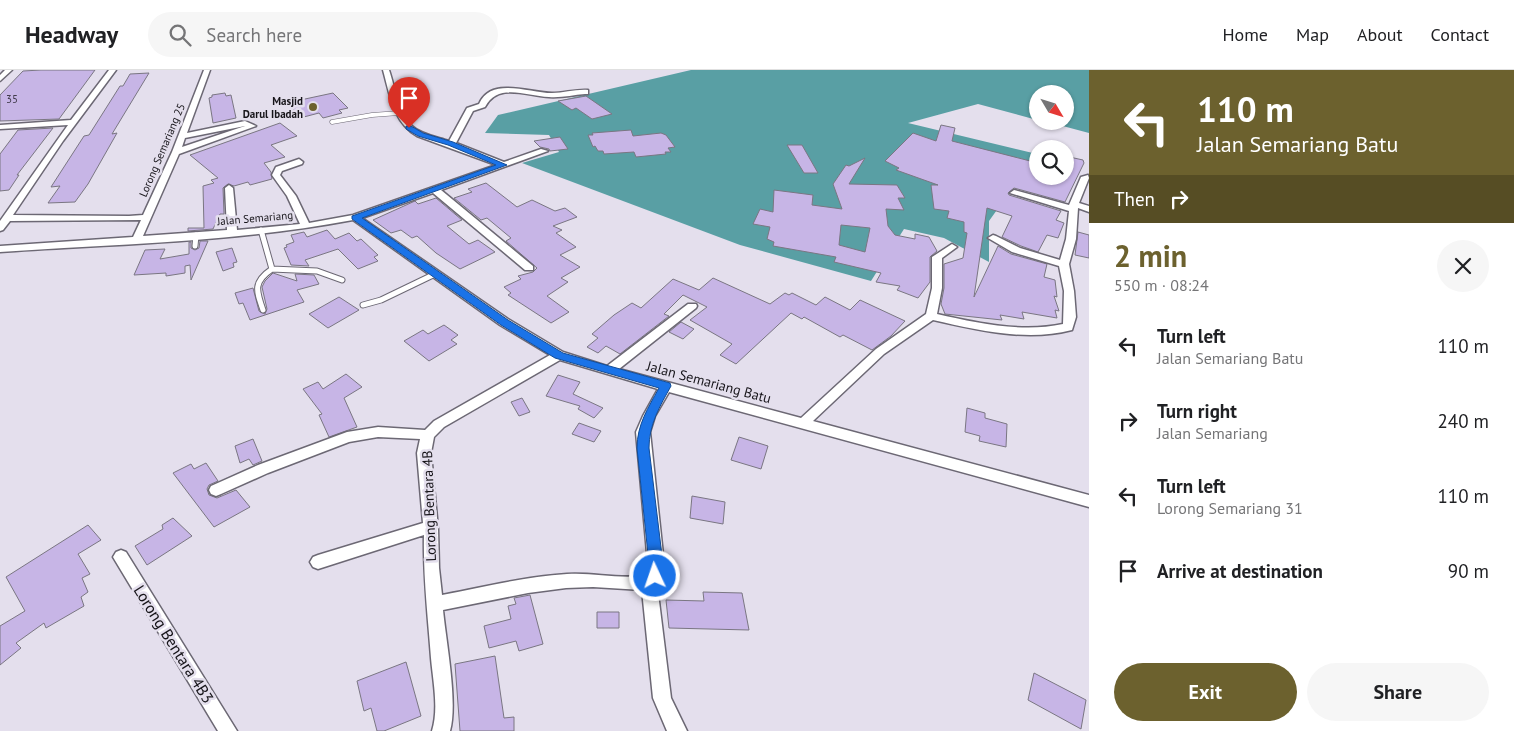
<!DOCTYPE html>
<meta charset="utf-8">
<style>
:root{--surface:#fff;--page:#f6f6f6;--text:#202124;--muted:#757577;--line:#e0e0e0;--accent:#6c612e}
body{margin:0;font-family:"PT Sans",sans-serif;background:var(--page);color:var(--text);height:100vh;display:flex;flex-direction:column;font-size:19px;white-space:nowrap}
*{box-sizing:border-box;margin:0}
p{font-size:16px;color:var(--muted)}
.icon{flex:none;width:28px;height:28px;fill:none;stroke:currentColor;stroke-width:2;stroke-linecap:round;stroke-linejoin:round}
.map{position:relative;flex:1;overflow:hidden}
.side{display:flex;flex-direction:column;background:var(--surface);width:425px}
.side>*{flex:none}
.guide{background:#6c612e;color:#fff;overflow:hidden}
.needle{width:32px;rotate:128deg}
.buttons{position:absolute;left:1029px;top:15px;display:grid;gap:10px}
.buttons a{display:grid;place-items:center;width:45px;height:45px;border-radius:50%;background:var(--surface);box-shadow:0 1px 4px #0004;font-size:25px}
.pin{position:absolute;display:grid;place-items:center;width:42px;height:42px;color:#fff;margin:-51px -21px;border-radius:50% 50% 50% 0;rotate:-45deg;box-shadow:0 0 5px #0007}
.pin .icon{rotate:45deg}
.me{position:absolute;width:55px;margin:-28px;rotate:357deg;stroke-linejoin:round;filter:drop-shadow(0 0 4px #0008)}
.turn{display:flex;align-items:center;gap:18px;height:105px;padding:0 25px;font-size:22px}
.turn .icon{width:65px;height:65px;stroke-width:2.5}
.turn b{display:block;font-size:35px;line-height:42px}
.then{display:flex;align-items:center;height:48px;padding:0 25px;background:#0003;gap:10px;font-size:19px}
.round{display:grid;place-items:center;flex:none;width:52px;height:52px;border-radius:26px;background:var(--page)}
.summary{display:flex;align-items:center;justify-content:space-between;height:85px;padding:0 25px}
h1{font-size:30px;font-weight:800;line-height:38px;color:var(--accent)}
.primary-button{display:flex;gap:10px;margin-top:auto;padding:10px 25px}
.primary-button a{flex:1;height:58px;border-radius:30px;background:var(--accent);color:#fff;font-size:20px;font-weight:800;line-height:58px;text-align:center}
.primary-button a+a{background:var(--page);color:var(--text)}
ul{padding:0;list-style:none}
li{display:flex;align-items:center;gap:15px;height:75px;padding:0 25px}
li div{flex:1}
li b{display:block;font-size:19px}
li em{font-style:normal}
header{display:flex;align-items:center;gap:30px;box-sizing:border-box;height:70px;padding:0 25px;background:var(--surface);border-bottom:1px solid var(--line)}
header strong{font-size:24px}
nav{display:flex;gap:28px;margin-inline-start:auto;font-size:18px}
.search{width:350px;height:45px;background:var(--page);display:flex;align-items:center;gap:12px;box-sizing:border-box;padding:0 18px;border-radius:28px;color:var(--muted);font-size:19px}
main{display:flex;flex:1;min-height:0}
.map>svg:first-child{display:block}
.water{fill:#599fa4}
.building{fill:#c7b5e6;stroke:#7a7682;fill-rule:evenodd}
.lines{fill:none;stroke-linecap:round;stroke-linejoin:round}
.service-far1-casing{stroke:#6c6874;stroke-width:5}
.service-casing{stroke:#6c6874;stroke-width:7}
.minor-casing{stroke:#6c6874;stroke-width:3}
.service-far1{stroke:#fff;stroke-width:4}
.service{stroke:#fff;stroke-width:5}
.minor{fill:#fff;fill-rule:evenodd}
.route{fill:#1a73e8;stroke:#114b97}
.poi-dot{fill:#6c612e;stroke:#e4dfed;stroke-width:2}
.labels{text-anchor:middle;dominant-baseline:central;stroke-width:5;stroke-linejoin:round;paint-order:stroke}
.number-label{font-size:11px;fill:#423c4c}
.far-poi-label{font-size:11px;font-weight:bold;fill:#161419;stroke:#e4dfed;text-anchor:end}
.far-street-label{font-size:11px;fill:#161419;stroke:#e4dfed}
.street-label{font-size:14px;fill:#161419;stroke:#e4dfed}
.near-street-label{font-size:16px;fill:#161419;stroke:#e4dfed}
</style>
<header>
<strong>Headway</strong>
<div class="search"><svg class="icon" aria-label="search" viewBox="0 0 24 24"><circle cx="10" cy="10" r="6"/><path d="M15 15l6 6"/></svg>Search here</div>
<nav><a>Home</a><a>Map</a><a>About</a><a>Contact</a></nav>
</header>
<main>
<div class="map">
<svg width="1089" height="661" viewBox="0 0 1089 661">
<rect width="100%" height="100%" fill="#e4dfed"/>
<path class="water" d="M691 0H1089V63L1044 51H1065V24H1038L1037 50 978 34 908 53 1037 84 989 151V192L944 168 904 159 871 211 740 175 522 93 559 82 549 65 485 63 498 45Z"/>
<path class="building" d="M41 0H95L59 49 0 51V25L23 1Z
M149 3 112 64 117 63 88 114 75 132 48 133 60 116 51 117 84 66 89 65 120 16H123L130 4Z
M225 23 226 26 231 25 236 48 213 53 209 28 212 27V25Z
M333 23 348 38 339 40 342 43 323 48 319 43 296 49 291 32Z
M586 26 612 44 592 49 576 38 572 40 558 31Z
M280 53 297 66 271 75 285 87 264 93 271 102 272 109 250 115 248 112 234 116 228 114 223 118 224 144H220L213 159 188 161V158H204L203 116 214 113 211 110 218 108 190 85Z
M941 55 955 58 952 71 1038 93V106H1065V86L1083 90 1084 93 1065 132 1014 118 1008 123 1009 125 1061 141 1056 150 1064 153 1058 168 1047 165 1038 182 1021 176 1002 167 1012 146 987 138 974 227 998 176 1011 184 1047 194 1044 207 1055 210 1057 227 1054 226 1059 241 1055 240 1057 248 1022 242 1024 249 1000 245 1002 250 945 244 941 234 944 218V194L963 188 967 163 964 162V152L947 148 949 141 934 139 931 115H938L896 100 899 98 885 91 913 63 936 71Z
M53 58 17 105H19L9 120 0 121V84L18 60Z
M631 60 633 66 661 63 666 65 675 77 668 78 671 82H665L666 84 636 87 634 82 604 84 603 81H598L595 76 593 77 588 65H593L592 63Z
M560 67 568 79 550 81 549 79 540 77 534 71Z
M787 75H802L818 103H804Z
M865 88 849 114 897 115 905 128H898L904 140 886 139 888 156 895 165 915 169V164L929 167 937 181 930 187V212L918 228 897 220 900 216 876 212 881 203 834 192 836 187 773 176 774 172 767 169 770 157 753 154 760 139 773 142 774 120 813 125 812 135 842 139 833 114 846 95 849 96ZM841 155 870 158 865 182 839 175Z
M486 113 517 137 532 130 555 141 565 138 577 147 553 156 562 160 556 163 576 177 560 185 580 197 561 208 568 212 547 226 569 242 551 253 508 225 511 223 504 217 521 209 518 206 533 202 537 198 506 171 511 168 487 148 481 150 454 128 472 122 468 119Z
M436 128 462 150 447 156 469 174 478 170 495 182 460 199 436 183 417 166 412 168 401 160 391 163 373 150 415 131 418 134Z
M327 160 335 169 349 163 357 171 361 169 378 185 374 187 378 191 358 199 338 179 305 190 309 196 291 195 284 178 287 177 286 175 294 172 291 165 304 162 307 167Z
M1078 162 1089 165V188L1075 185Z
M200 171H208L191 210 190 195 185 196V203L166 206V203L134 205 145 180 165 179 160 189 189 184V172H191V178L195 180 199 178Z
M232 178 237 192 233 193 234 197 223 201 216 182Z
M273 203 297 211 295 204 314 205 319 214 297 220 304 232 250 250 243 233 239 234 235 223 253 218 259 241 265 244 267 239 262 217 265 211Z
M713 208 770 234 785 223 789 225 792 223 816 235 825 227 850 240 860 230 905 251 891 266 872 280 843 265 840 267 804 247 802 249 791 243 736 294 720 285 732 274 690 250 707 237 683 225 664 244 669 246 620 284 606 276 598 283 587 277 598 268 592 264 614 245 632 233 641 238 673 209 699 220Z
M339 227 359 240 328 258 309 244Z
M681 252 694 259 683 269 669 262Z
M444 255 458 265 451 270 457 274 429 291 404 271 423 260 428 264Z
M346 304 362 317 344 328 357 357 329 367 319 345 322 344 303 319 318 312 323 319Z
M558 305 580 312 573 324 603 338 594 348 578 339 580 336 546 326Z
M522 328 530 342 519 346 511 332Z
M967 338 985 343V348L1007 354 1006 377 979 371 980 366 965 362Z
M579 353 601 361 594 372 572 364Z
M739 367 768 376 761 399 731 390Z
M253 369 262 391 253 395 249 389 240 393 235 376Z
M206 393 218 411 209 415 207 419 209 425 217 428 236 420 250 437 214 457 173 403 191 394 194 399Z
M692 426 725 432 723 454 690 448Z
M173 448 192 466 147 495 135 476 163 459 162 455Z
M88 455 101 470 78 484 90 504 82 508 88 522 81 527 84 536 46 558 44 553 16 573 21 578 0 595V556L25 541 6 507Z
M703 522 742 523 749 560 669 558 666 530 704 531Z
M530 525 543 574 519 581 516 571 489 578 484 556 511 549 508 536 516 534 514 528Z
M597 542H619V558H597Z
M495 586 504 648 514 647V661H460L455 594Z
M406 592 421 646 384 661H377L371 638 364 641 357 611Z
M1034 603 1086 630 1081 659 1028 630Z"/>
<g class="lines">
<g class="service-far1-casing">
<path id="service-far1" d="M332 52 372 45 399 43"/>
</g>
<g class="service-casing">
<path id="service" d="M261 160 272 199C253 212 256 220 263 240
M195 176 196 165
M272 199 317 201 342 210
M363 235 381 230 435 204"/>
</g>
<g class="minor-casing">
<path id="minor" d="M5 0H12L0 11V5Z
M109 0H116L63 71 13 145 129 146 143 145 172 82 204 0H210L187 63 245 51 256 56 179 84 143 166 227 160 225 118 229 115 233 118 237 160 300 154 287 126 272 105 276 97 299 89 303 92 302 94 282 101 280 105 296 126 309 153 353 145 496 95 417 66C393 52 390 25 383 0H389C395 17 398 43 412 56 420 64 437 67 449 71L467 38 479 34C491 6 529 23 552 23 564 23 576 19 588 20V24H585C573 25 561 28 549 27 526 26 498 12 485 37L473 41 456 73 504 92 541 79 548 81 441 120 533 196V200H525L433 123 362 148 508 249 563 282 607 296 688 234H696L697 236 696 238 619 299 801 348 876 279 926 244 932 218V187L952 174 957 177 942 188V218L937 244C977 253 1022 263 1063 254L1064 221 1059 196 1012 182 988 168 993 165 996 166 1020 178 1060 190 1066 169 1069 141 1010 123 1014 120 1069 135 1081 107 1088 105 1089 108 1079 133 1089 136V142L1078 138 1076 169 1069 194 1074 221 1076 247 1072 260C1027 272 977 260 933 250L884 284 813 351 1089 425V437L669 322 655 346 650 362 664 494 663 506 657 515 671 628 687 661H667L653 628 642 520 593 517 566 518 528 523 443 540C446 571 458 633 450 661H432C439 639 433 611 431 588 428 547 423 506 424 465L318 499 313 497 310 492 313 487 318 485 423 453 417 383 420 369 378 367 349 372 268 403 221 424 216 426 211 424 209 420 211 416 258 395 347 362 378 357 425 360 434 351 550 285 500 255 353 150C237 172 118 174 0 182V176L133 167 141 150 10 151 3 160 0 161V151L68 55 0 59V55L71 50ZM245 56 182 77 185 68ZM560 290 658 319 643 346 636 362 648 494 647 505C621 510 593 502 567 504 524 507 483 517 442 525L439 498 438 459 431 383 434 367 444 357Z
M121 480 126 482 237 661H218L116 492 113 487 116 482Z"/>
</g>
<use href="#service-far1" class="service-far1"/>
<use href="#service" class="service"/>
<use href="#minor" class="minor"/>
</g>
<path class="route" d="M406 56H411L423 63 453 72 507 95 362 148 508 250 563 283 670 313 671 316C660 336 649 354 649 378L663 494 660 510 655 512 650 510 648 506 649 494 637 378C637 355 648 338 659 318L555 288 501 255 352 149V146L496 95 448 75 418 66 406 59Z"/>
<circle class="poi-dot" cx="313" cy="37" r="5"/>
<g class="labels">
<g class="number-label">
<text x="12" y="29">35</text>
</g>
<g class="far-poi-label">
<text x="303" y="31">Masjid<tspan x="303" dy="13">Darul Ibadah</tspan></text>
</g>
<g class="far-street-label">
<text transform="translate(162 80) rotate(-67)">Lorong Semariang 25</text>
<text transform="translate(255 148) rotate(-5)">Jalan Semariang</text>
</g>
<g class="street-label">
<text transform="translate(709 312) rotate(15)">Jalan Semariang Batu</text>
<text transform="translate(429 436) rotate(-92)">Lorong Bentara 4B</text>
</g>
<g class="near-street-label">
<text transform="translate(174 574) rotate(58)">Lorong Bentara 4B3</text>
</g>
</g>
</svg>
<div class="buttons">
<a><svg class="needle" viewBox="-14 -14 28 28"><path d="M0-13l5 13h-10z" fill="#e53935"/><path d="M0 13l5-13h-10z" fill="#757577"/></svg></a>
<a><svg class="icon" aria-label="search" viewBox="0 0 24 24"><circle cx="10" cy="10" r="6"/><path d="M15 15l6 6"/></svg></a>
</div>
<div class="pin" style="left:409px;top:58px;background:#d93025"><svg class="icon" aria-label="arrive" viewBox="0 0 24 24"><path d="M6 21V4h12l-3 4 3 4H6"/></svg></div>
<svg class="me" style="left:655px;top:506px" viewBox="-20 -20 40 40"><circle r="17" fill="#1a73e8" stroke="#fff" stroke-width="3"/><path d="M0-11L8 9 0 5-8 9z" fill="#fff"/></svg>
</div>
<section class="side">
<div class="guide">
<div class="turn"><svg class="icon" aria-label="left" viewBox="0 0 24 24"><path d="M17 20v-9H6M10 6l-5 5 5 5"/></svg><div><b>110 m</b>Jalan Semariang Batu</div></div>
<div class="then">Then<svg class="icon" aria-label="right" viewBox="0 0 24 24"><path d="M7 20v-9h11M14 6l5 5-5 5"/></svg></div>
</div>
<div class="summary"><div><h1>2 min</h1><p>550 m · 08:24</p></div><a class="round"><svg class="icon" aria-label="close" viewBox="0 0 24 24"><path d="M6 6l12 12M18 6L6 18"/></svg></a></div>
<ul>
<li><svg class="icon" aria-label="left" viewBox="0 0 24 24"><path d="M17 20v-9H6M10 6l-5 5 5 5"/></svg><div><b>Turn left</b><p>Jalan Semariang Batu</p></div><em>110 m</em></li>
<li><svg class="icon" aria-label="right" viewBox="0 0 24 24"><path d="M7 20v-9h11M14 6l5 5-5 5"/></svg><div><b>Turn right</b><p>Jalan Semariang</p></div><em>240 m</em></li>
<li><svg class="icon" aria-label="left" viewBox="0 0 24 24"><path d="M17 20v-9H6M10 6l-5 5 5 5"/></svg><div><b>Turn left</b><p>Lorong Semariang 31</p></div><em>110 m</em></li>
<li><svg class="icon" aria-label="arrive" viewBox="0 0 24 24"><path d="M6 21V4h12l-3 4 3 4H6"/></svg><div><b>Arrive at destination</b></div><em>90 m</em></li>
</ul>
<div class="primary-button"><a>Exit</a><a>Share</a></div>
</section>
</main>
